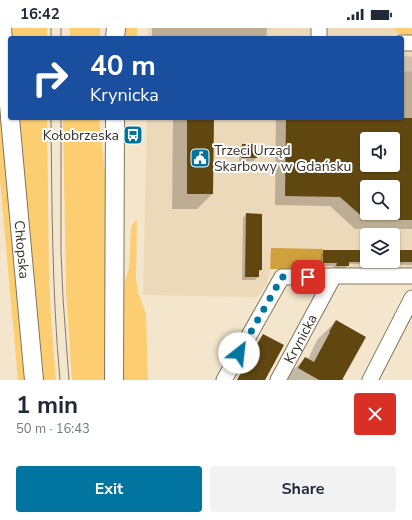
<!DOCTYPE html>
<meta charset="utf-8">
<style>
:root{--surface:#fff;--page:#f2f2f3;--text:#1f2937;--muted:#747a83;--accent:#01759f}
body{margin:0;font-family:"Nunito Sans",sans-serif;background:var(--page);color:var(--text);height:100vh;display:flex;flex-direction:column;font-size:15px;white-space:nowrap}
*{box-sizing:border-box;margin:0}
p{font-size:13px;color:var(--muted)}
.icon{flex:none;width:22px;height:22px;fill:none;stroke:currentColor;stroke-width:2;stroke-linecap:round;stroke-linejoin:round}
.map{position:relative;height:352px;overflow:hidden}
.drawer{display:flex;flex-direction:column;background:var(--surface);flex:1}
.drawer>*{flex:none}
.hud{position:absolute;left:8px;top:8px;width:396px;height:84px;border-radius:4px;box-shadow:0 1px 3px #0004;background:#1a4fa0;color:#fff;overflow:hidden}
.tools{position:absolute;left:360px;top:104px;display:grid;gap:8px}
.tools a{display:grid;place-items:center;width:40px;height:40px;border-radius:4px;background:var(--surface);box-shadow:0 1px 3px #0004;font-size:20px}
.pin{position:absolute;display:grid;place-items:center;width:34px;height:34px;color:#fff;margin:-17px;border-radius:8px;box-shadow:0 2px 6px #0006}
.me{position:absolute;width:44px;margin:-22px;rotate:29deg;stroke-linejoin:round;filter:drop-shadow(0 0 3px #0008)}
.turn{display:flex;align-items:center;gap:14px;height:84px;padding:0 16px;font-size:18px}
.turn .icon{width:52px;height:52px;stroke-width:2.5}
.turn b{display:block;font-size:28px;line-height:34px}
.round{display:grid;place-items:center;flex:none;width:42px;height:42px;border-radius:4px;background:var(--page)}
.head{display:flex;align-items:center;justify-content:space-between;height:68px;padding:0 16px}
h1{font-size:24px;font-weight:700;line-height:30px}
.button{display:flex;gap:8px;margin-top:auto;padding:8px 16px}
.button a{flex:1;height:46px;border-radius:4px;background:var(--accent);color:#fff;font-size:16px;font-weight:700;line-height:46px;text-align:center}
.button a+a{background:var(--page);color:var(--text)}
.status{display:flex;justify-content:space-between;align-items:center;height:28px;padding:0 20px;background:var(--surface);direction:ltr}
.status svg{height:11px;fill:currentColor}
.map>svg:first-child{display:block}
.built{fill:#ebd9b9;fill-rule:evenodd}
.green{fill:#fdcd72}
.forest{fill:#d0a03c}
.shadow{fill:#0003;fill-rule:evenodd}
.building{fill:#604710;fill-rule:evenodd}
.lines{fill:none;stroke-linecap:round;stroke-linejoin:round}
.minor-tunnel{stroke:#cec2ab;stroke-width:15;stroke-dasharray:15 8;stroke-linecap:butt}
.minor-casing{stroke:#82755e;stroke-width:17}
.major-casing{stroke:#82755e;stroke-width:20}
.minor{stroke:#fff;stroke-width:15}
.major{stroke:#fff;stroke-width:18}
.tram{stroke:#827969;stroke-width:1}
.route{stroke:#01759f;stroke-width:7;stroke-dasharray:0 12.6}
.labels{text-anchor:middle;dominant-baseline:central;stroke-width:4;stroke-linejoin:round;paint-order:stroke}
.poi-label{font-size:14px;fill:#353026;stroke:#fff;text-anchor:end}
.street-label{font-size:14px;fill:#353026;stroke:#fff}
</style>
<div class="status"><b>16:42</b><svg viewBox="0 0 49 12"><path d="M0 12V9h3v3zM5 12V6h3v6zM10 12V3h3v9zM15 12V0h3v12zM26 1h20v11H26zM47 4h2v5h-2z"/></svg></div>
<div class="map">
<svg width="412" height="352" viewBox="0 0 412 352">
<rect width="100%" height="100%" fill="#f4e6cc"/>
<path class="built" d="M149 0H412V242L322 244 271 220 270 241 267 256 257 269 143 267 147 90H402V10H148ZM367 111H393V137H367ZM367 159H393V185H367ZM367 207H393V233H367Z"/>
<path class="green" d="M10 0H47V10H11Z
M70 0H100V10H70Z
M126 0H137V10H125Z
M394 0H411L412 1V7L398 6Z
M0 67 27 352H18L0 152Z
M19 90H47L49 247 51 290 56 352H44Z
M63 90H99L106 154 105 352H72L66 261Z
M137 191 136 251 138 264 146 286 148 352H123V260L124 255 129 241 131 201 132 197Z"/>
<path class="forest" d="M271 220 323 221 322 242 270 241Z"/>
<path class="shadow" d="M152 0H267L266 10H152Z
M402 30H412V201H355L330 178 275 177 276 90H402ZM367 111H393V137H367ZM367 159H393V185H367Z
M173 90H213L212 166 197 181H172Z
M242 117 256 130 253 133H239V120Z
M246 186 261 242 258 245V249L255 252H242L243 190Z
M324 223H367V233H393V223H412V237L348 236 345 241 334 240V238H320L321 226Z
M336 293 342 350 345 352H285L286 349 305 330 308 331 317 312Z
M263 307 264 352H237L260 310Z"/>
<path class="building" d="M187 90H214L213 166H187Z
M286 90H412V192H393V159H367V193L340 169 285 168ZM367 111H393V137H367Z
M242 116H257V130H242Z
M246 185 262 186V242H259V249H245Z
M323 222H367V234H349V238H336L337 235H323Z
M393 222H412V234H393Z
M336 292 366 309 342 352H319L298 340 305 329 314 334 330 304H329Z
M263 306 284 317 265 352H237Z"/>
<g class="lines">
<path class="minor-tunnel" d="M402 36H412"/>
<g class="minor-casing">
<g id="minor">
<path d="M319 10V0"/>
<path d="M402 15H412"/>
<path d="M224 352 282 249 334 248H412"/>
<path id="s1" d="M278 352 334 248"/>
<path d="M370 352 412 270"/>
</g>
</g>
<g class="major-casing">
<g id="major">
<path d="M2 0 10 88"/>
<path d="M115 10 116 0"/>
<path id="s2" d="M10 90 34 352"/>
<path d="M114 352 115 90"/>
</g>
</g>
<use href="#minor" class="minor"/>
<use href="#major" class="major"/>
<path class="tram" d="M51 0V10
M61 0V10
M51 90C52 177 52 265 60 352
M61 90V223L63 270 69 352"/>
</g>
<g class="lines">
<path class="route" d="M239 325 282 249H308"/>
</g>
<defs>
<g id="bus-square" transform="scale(1)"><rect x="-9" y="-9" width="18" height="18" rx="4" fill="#01759f" stroke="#fff"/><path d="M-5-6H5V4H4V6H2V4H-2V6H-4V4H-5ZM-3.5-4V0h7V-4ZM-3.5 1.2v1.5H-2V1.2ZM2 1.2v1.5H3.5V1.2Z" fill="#fff"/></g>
<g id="civic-square" transform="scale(1)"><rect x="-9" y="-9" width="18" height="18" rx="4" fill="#01759f" stroke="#fff"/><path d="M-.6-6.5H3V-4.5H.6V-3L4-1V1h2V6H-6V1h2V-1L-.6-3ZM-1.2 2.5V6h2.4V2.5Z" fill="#fff"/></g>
</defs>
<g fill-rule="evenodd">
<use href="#bus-square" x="133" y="107"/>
<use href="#civic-square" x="200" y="130"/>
</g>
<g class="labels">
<g class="poi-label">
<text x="119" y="107">Kołobrzeska</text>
<text x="214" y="122" text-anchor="start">Trzeci Urząd<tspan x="214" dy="16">Skarbowy w Gdańsku</tspan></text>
</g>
<g class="street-label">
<text stroke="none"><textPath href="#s2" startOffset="132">Chłopska</textPath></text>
<text stroke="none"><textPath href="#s1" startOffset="47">Krynicka</textPath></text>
</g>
</g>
</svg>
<div class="tools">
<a><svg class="icon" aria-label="sound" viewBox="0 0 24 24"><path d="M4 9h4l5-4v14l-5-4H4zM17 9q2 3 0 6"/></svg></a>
<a><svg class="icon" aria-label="search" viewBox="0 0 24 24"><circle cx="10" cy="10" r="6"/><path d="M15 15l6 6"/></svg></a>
<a><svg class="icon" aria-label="layers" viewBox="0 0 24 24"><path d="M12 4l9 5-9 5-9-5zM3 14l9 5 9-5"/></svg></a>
</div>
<div class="pin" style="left:308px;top:249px;background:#d93025"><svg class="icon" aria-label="arrive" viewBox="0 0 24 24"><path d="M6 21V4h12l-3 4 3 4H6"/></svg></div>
<svg class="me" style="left:239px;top:325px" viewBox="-20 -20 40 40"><circle r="19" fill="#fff"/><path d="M0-13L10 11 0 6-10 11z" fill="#01759f"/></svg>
<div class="hud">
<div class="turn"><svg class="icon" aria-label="right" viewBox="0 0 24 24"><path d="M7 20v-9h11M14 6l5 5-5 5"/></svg><div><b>40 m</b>Krynicka</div></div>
</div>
</div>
<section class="drawer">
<div class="head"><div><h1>1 min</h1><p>50 m · 16:43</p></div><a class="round" style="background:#d93025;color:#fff"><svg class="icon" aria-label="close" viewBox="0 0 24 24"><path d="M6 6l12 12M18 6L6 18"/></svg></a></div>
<div class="button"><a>Exit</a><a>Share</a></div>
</section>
